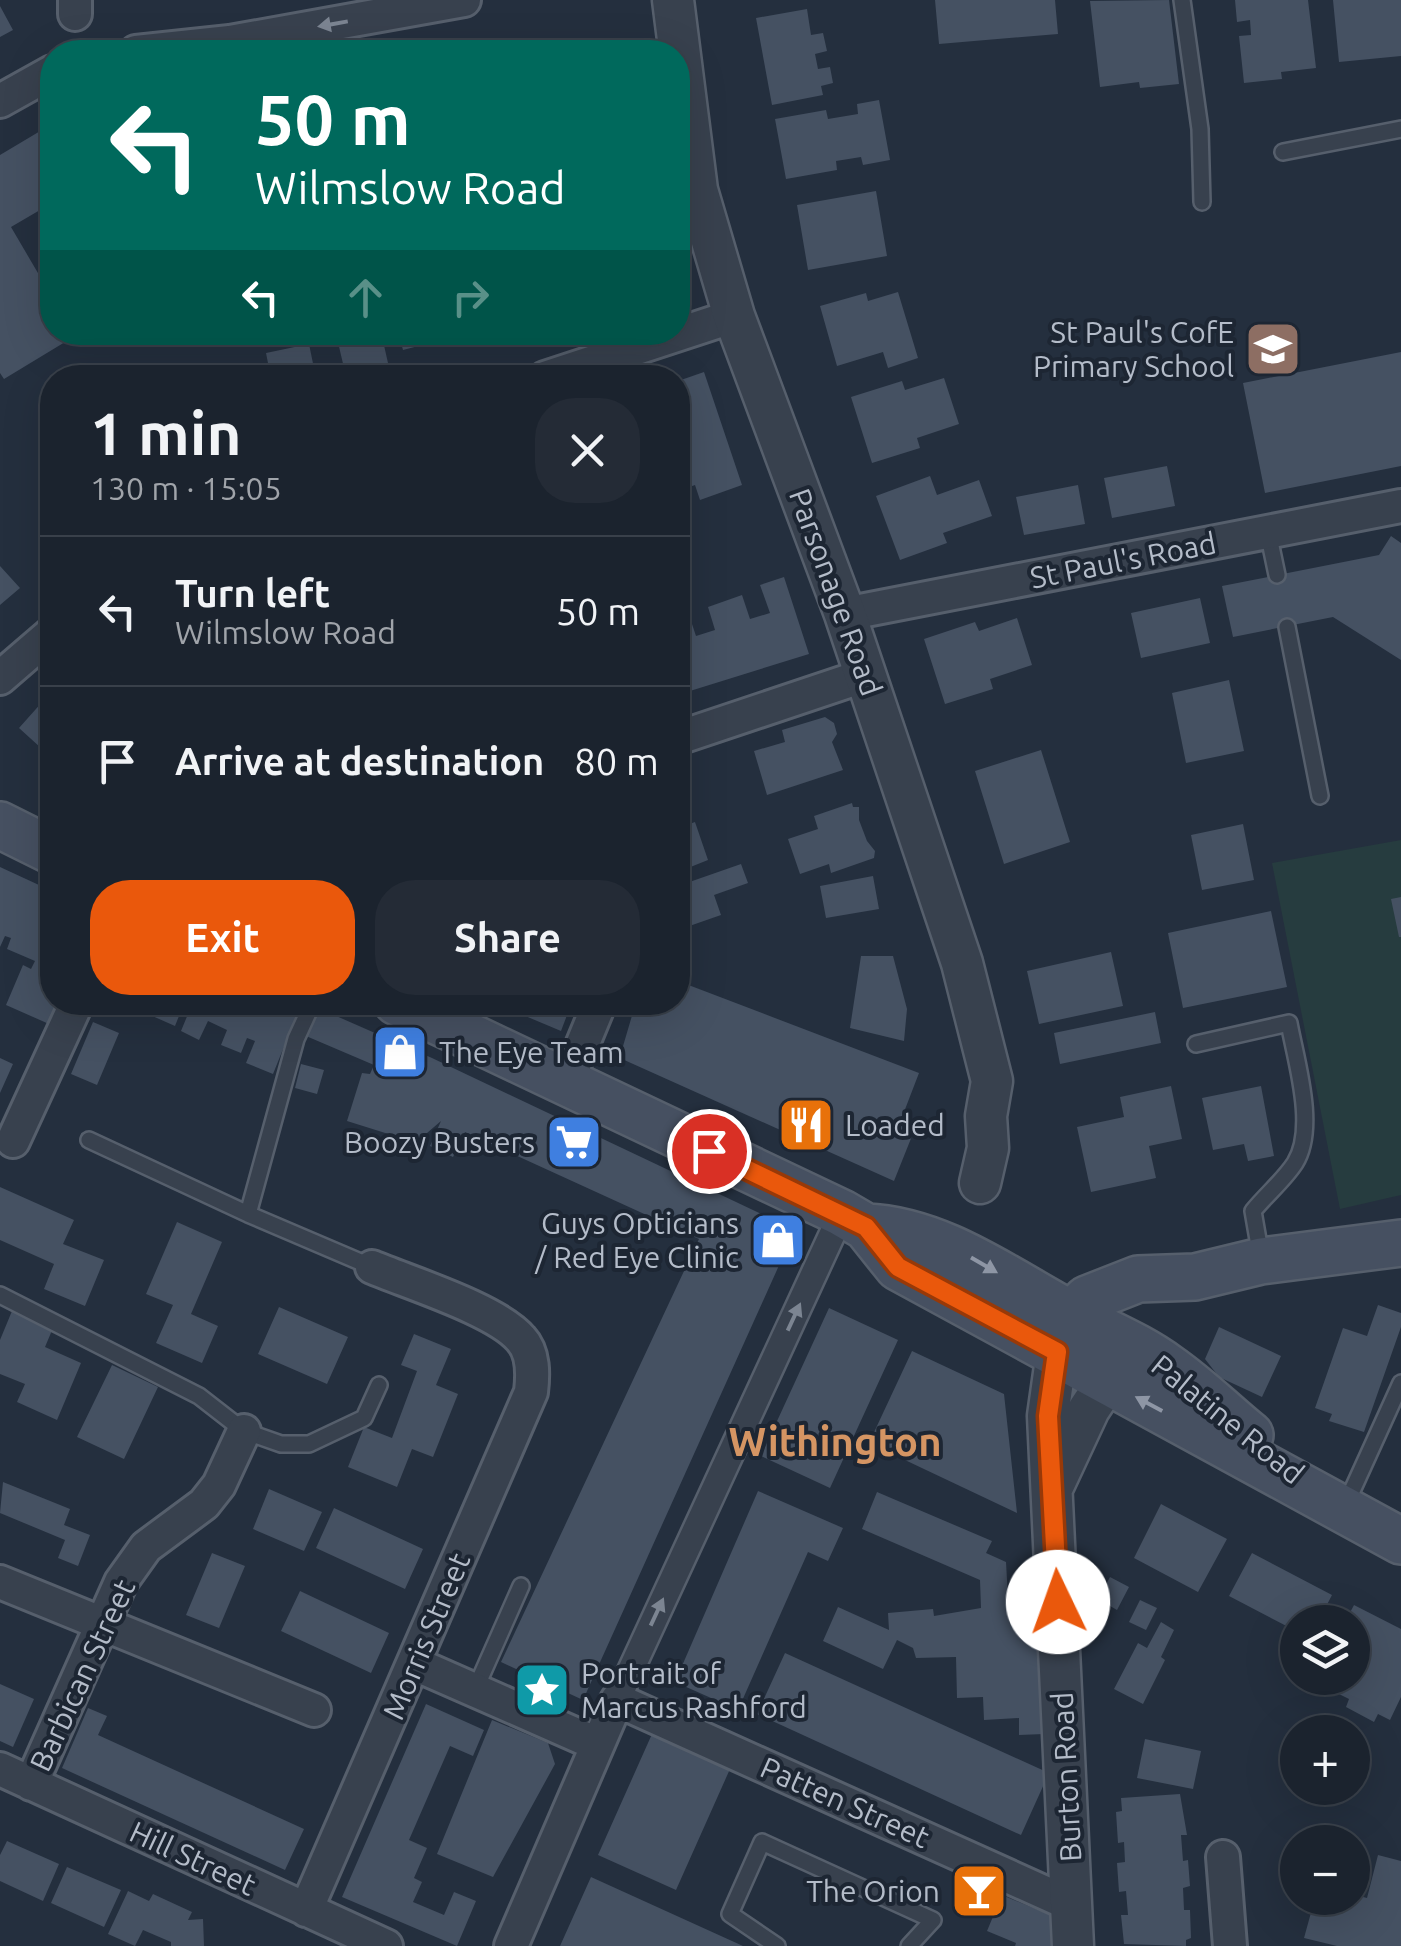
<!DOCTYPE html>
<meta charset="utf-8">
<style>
:root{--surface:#1b232e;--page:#242b36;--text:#f1f3f6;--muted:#a0a4aa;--line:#39404a;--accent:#ea580c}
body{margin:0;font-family:Ubuntu,sans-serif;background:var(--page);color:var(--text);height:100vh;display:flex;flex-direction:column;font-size:38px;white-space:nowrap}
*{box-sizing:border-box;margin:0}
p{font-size:32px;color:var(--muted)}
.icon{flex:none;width:55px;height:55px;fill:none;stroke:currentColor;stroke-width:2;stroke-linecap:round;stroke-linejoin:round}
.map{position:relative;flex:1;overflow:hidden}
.side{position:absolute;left:40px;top:365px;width:650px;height:650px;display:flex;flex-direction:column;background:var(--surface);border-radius:40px;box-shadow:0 10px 40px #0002,0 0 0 2px var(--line)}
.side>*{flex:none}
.guide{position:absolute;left:40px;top:40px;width:650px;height:305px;border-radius:40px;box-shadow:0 10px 40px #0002,0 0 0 2px var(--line);background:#00695c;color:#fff;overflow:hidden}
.controls{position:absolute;left:1280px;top:1605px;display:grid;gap:20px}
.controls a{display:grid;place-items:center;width:90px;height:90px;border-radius:50%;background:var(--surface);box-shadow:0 10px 40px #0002,0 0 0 2px var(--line);font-size:50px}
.pin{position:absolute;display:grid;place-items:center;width:85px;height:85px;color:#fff;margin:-42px;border:5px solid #fff;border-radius:50%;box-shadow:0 2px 10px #0007}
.me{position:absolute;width:110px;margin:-55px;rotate:357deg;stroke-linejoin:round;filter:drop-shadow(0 0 8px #0008)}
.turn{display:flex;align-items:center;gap:35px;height:210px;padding:0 50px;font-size:45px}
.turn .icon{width:130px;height:130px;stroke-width:2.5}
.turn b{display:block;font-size:70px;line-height:85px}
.lanes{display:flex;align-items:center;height:95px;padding:0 50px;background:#0003;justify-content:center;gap:50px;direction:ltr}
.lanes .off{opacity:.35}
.round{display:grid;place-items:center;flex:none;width:105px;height:105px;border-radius:40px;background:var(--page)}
.headline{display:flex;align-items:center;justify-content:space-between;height:170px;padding:0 50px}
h1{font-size:60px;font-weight:700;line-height:75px}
.cta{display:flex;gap:20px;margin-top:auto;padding:20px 50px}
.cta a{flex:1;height:115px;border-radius:40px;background:var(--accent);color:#fff;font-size:40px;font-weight:700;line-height:115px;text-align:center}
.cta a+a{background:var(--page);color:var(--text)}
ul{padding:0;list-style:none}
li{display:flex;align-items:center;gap:30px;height:150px;padding:0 50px;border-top:2px solid var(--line)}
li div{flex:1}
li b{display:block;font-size:38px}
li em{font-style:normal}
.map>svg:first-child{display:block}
.green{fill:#263c3f}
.building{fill:#455162}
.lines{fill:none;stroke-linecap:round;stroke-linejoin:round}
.service-casing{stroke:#565f6c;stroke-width:20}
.pedestrian-casing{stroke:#565f6c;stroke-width:30}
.minor-casing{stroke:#565f6c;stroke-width:38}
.tertiary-casing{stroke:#565f6c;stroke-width:45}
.secondary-casing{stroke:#565f6c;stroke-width:50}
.service{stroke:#38414e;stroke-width:15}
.pedestrian{stroke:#38414e;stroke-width:25}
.minor{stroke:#38414e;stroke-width:32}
.tertiary{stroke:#38414e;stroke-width:40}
.secondary{stroke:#465061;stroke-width:45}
.oneway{fill:#7c8592}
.oneway2{fill:#8e96a5}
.route-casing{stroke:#983908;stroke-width:25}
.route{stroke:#ea580c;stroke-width:18}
.labels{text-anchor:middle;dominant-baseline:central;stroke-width:8;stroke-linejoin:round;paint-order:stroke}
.poi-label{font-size:30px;fill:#b4bcc9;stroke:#1d2633;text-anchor:end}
.street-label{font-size:30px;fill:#b4bcc9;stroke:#1d2633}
.district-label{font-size:40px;font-weight:bold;fill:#d59563;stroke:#1d2633}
</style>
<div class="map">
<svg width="1401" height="1946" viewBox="0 0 1401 1946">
<rect width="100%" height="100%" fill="#242f3e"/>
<path class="green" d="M1401 840V1195L1340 1209 1272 863Z"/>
<path class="building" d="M935 0H1055L1058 34 939 44Z
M1169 0 1179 84 1140 88 1139 82 1100 87 1090 1Z
M1235 0H1308L1316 68 1281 72 1282 79 1244 83 1239 36 1251 35 1250 20 1237 22Z
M1333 0H1401V56L1339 62Z
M0 6 13 30 0 37Z
M807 9 811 35 823 33 827 51 815 54 818 69 830 67 833 83 821 86 823 95 772 105 756 18Z
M607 40 609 52H559V51Z
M879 100 890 160 863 165 861 157 836 161 837 170 786 179 775 119 826 110 828 119 858 114 857 104Z
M52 124V203L11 227 52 297V332H73L75 336 4 379 0 373V155Z
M876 191 887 256 808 270 797 205Z
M898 292 918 358 888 368 883 352 837 366 820 306 866 293 868 301Z
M343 332H381L388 363 345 372 336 334Z
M398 332H452L453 337 403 350Z
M309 344 316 378H271L266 353Z
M1401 352V466L1265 493 1243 383Z
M704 372 742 485 700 500 695 485 678 491V457L685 455 678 433V381Z
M944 378 959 424 917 438 920 448 872 463 851 397 902 381 905 390Z
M1167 466 1175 506 1112 518 1104 478Z
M930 476 937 495 979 480 992 516 943 533 947 543 900 560 876 496Z
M1078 485 1085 524 1024 535 1016 497Z
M1391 536 1401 543V660L1333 617 1233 637 1222 586 1379 555Z
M0 566 20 588 0 605Z
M784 577 809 654 690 691 678 651V616L688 612 696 636 715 630 708 607 742 595 750 619 770 613 760 585Z
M1200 598 1210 643 1141 658 1131 613Z
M1017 618 1032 665 990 679 993 689 945 704 924 639 975 622 979 631Z
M1229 680 1244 751 1186 763 1172 693Z
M52 691V758L19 728Z
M825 717 834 723 837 734 832 742 843 770 767 795 754 751 785 742 782 730Z
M1041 750 1070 842 1004 864 975 771Z
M678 779 687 804 678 808Z
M852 803 853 807H859V820L867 841 875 851 874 858 831 873 829 864 800 874 788 839 818 829 814 816Z
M695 822 708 860 688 868 691 877 678 882V828Z
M1243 824 1254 880 1202 890 1191 835Z
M741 864 748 883 714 895 721 915 678 930V886Z
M0 867 52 891V1002H59L49 1024 6 1005 23 965 31 969 35 961 7 949 11 938 5 936 0 947Z
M873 876 879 909 826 918 820 886Z
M1401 897V937H1399L1391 899Z
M1271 911 1287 987 1183 1008 1168 933Z
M1111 952 1123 1006 1039 1024 1027 971Z
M861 956H893L907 1009 904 1041 850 1028Z
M678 981 919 1073 899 1125 914 1131 894 1181 622 1059 621 1053 636 1002H678Z
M134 1002H302L273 1074 246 1063 255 1041 247 1038 241 1053 221 1045 227 1030 208 1021 199 1040 181 1031 188 1014 181 1011 175 1026 132 1007Z
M492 1002H572L561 1031Z
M318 1008 432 1058 795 1230 583 1700 501 1662 699 1239 465 1132 453 1157 430 1146 441 1121 420 1139 399 1133 398 1137 347 1121 362 1073 370 1074 374 1065 306 1036Z
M1155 1012 1161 1043 1060 1064 1054 1033Z
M93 1022 119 1033 97 1085 71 1074Z
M0 1058 13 1064 0 1093Z
M301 1064 324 1070 317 1094 295 1088Z
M1171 1086 1182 1139 1149 1146 1156 1178 1091 1192 1077 1127 1124 1117 1120 1097Z
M1261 1086 1274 1156 1248 1161 1244 1144 1213 1150 1202 1098Z
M0 1187 74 1220 63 1244 104 1260 85 1306 44 1289 54 1264 0 1240Z
M177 1222 222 1242 191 1314 218 1326 202 1363 156 1343 173 1305 146 1294Z
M1378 1305 1401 1313V1327L1364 1432 1329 1421 1332 1414 1315 1408 1343 1328 1367 1336Z
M279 1307 348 1337 327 1384 258 1354Z
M829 1308 898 1340 830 1488 761 1456Z
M12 1311 53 1328 45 1347 81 1363 57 1420 17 1402 25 1384 0 1374V1340Z
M1219 1327 1281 1356 1262 1397 1219 1377 1205 1359Z
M414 1334 451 1349 436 1385 458 1394 433 1457 412 1449 397 1487 348 1467 364 1427 392 1438 417 1371 401 1365Z
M912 1351 1004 1394 1017 1513 869 1443Z
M112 1365 158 1387 124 1459 77 1437Z
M3 1482 70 1509 64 1525 90 1535 78 1566 58 1558 65 1540 0 1513Z
M269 1489 322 1512 304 1551 253 1529Z
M758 1491 843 1528 828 1561 808 1552 738 1710 675 1682Z
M877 1492 992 1541 986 1553 1006 1562 1008 1598 1038 1597 1044 1734 1019 1735V1718L984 1720 983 1697 957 1698 956 1657 916 1658 913 1648 897 1640 883 1669 823 1641 838 1607 889 1630 888 1613 933 1609 934 1616 981 1608 980 1580 862 1529Z
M1161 1504 1227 1539 1198 1592 1134 1558Z
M334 1508 423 1549 405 1589 316 1548Z
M212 1553 245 1566 219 1628 186 1615Z
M1252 1553 1332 1595 1318 1622H1298V1632L1229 1596Z
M1110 1577 1129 1587 1117 1610 1098 1599Z
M300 1591 389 1633 371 1673 281 1631Z
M1140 1600 1157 1608 1146 1630 1129 1622Z
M1354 1605 1401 1629V1697L1390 1720 1378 1714 1374 1722 1346 1707 1349 1699 1337 1693 1345 1678H1352V1622H1345Z
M1161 1622 1174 1630 1161 1657 1165 1660 1143 1704 1114 1689 1138 1643 1147 1648Z
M785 1653 1049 1773 1021 1835 757 1714Z
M0 1684 34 1699 13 1747 0 1741Z
M426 1704 484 1730 473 1756 450 1746 409 1840 427 1848 414 1878 422 1882 413 1902 444 1915 454 1892 476 1901 457 1946 342 1897Z
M88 1708 107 1716 98 1735 304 1829 285 1870 62 1768Z
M492 1720 548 1743 555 1764 493 1877 437 1854Z
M652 1734 730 1769 676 1890 598 1855Z
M1145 1739 1201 1751 1193 1789 1137 1778Z
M1180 1794 1187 1835H1181L1183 1861 1188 1860 1190 1886 1183 1888 1184 1910H1190L1191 1938 1186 1940V1946L1124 1944 1121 1915H1128L1126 1891 1119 1892 1117 1863 1125 1862 1124 1842 1118 1843 1116 1812 1122 1811 1121 1798Z
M7 1841 59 1864 43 1901 0 1881V1855Z
M1378 1855 1401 1861V1946H1337L1304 1938 1315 1898H1352V1894L1367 1898Z
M67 1867 121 1890 104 1927 51 1903Z
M591 1877 743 1946H560Z
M128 1891 149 1901 153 1894 192 1912 188 1920 203 1919 204 1946H171V1942L143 1930 135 1946 108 1934Z
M1002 1895 1055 1917V1946H1015L1016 1943 987 1931Z"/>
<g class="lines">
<g class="service-casing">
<path id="service" d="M1182 0 1200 129 1202 202
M1283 152 1401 129
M1268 532 1277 575
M1287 627 1320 796
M1196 1044 1289 1023C1296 1061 1317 1128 1295 1163 1284 1180 1266 1195 1253 1211L1261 1257
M89 1140 248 1214 372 1267
M248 1214 296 1039 313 1002
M0 1295 199 1396 244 1431 281 1444H309L364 1418 379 1385
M1346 1504 1401 1383
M475 1690 521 1586
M777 1946 730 1914 762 1842 933 1920 909 1946"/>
</g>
<g class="pedestrian-casing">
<path id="pedestrian" d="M617 1700 842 1213"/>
</g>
<g class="minor-casing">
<path id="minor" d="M75 14V0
M136 52 230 42 464 0
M0 101 52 72
M545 378 734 316
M845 614 1401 506
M0 678 52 633
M678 738 866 675
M567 1082 600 1002
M13 1141 77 1002
M0 1582 314 1710
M415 1664 597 1744
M0 1769 386 1946
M31 1784 121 1582 146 1547 204 1504 219 1485 244 1431
M1223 1857 1230 1946
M306 1910 531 1392C533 1375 534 1353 521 1339 497 1310 410 1283 372 1267
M511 1946 617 1700 1072 1905"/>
</g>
<g class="tertiary-casing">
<path id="tertiary" d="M673 0 697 190 734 316 845 614 962 963 992 1081 986 1116 988 1148 980 1183
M1068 1323 1057 1352 1048 1416 1073 1946
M1054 1484 1089 1409 1107 1382"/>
</g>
<g class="secondary-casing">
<path id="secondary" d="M0 825 52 851
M397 1002 842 1213 866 1227 898 1267 1401 1541
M866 1227C940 1230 1004 1278 1067 1312 1101 1331 1137 1344 1168 1367 1197 1387 1223 1413 1250 1435
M1071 1315 1087 1299 1138 1279 1195 1277 1261 1261 1401 1243"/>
</g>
<use href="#service" class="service"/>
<use href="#pedestrian" class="pedestrian"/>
<use href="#minor" class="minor"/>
<use href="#tertiary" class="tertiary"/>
<use href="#secondary" class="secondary"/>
</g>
<defs><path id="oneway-solid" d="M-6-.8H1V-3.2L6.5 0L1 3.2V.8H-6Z" transform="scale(2.5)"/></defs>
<g class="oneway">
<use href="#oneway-solid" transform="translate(333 24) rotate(170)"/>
<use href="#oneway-solid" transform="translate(794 1317) rotate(-65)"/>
<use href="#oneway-solid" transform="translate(657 1612) rotate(-65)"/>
</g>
<g class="oneway2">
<use href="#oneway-solid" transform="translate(984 1265) rotate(30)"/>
<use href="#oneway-solid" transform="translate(1149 1404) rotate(-152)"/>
</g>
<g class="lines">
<g class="route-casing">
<path id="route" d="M709 1151 866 1227 898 1267 1057 1352 1048 1416 1058 1602"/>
</g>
<use href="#route" class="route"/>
</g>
<defs>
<g id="school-square" transform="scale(2.875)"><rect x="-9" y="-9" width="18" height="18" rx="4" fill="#8d6e63" stroke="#1d2633"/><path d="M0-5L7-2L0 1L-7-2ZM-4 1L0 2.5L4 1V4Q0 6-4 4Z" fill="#fff"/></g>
<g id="shop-square" transform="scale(2.875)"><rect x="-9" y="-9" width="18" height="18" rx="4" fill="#3f7fe0" stroke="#1d2633"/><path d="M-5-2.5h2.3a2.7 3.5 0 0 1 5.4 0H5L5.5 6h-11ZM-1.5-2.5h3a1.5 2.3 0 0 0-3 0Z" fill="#fff"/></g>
<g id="restaurant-square" transform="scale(2.875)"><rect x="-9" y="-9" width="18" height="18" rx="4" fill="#e8710a" stroke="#1d2633"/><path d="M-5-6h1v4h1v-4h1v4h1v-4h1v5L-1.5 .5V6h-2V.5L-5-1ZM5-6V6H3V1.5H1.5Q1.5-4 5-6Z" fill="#fff"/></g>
<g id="supermarket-square" transform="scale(2.875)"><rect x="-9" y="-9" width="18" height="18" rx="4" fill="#3f7fe0" stroke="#1d2633"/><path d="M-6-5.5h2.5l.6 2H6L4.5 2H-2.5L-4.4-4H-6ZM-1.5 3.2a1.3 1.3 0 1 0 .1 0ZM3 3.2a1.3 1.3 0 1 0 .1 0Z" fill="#fff"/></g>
<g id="sight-square" transform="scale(2.875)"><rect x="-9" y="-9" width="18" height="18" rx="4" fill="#0f9aa8" stroke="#1d2633"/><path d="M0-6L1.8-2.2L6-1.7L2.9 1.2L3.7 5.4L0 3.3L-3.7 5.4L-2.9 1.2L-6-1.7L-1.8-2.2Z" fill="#fff"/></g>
<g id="bar-square" transform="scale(2.875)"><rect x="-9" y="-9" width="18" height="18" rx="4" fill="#e8710a" stroke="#1d2633"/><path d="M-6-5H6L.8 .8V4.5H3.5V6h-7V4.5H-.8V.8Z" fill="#fff"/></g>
</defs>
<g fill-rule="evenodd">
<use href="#school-square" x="1273" y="349"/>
<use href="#shop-square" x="400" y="1052"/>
<use href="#restaurant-square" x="806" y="1125"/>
<use href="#supermarket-square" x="574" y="1142"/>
<use href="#shop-square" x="778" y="1240"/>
<use href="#sight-square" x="542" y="1690"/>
<use href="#bar-square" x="979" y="1891"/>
</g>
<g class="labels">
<g class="poi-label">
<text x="1234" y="332">St Paul's CofE<tspan x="1234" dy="34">Primary School</tspan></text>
<text x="439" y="1052" text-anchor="start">The Eye Team</text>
<text x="845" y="1125" text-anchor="start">Loaded</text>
<text x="535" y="1142">Boozy Busters</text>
<text x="739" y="1223">Guys Opticians<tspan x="739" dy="34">/ Red Eye Clinic</tspan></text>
<text x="581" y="1673" text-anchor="start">Portrait of<tspan x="581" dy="34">Marcus Rashford</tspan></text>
<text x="940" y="1891">The Orion</text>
</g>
<g class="street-label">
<text transform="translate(1123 560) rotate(-11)">St Paul's Road</text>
<text transform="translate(836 592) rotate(70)">Parsonage Road</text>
<text transform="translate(1228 1419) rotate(39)">Palatine Road</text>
<text transform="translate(426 1636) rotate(-67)">Morris Street</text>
<text transform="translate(82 1675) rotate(-65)">Barbican Street</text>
<text transform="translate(1066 1777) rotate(-93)">Burton Road</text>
<text transform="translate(845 1802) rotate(24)">Patten Street</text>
<text transform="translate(193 1858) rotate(25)">Hill Street</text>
</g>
<g class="district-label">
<text x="835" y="1441">Withington</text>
</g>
</g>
</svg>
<div class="controls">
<a><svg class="icon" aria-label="layers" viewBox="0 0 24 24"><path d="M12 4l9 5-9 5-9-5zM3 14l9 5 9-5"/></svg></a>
<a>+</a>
<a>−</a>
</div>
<div class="pin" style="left:709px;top:1151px;background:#d93025"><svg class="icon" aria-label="arrive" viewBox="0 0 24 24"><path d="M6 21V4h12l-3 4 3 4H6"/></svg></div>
<svg class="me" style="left:1058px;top:1602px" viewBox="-20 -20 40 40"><circle r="19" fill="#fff"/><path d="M0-13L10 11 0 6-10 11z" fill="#ea580c"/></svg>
<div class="guide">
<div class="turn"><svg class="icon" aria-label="left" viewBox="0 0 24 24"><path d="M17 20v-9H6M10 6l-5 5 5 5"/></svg><div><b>50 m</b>Wilmslow Road</div></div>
<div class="lanes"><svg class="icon" aria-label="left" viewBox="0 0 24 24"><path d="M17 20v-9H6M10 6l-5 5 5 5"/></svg><svg class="icon off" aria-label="ahead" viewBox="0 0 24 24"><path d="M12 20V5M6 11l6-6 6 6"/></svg><svg class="icon off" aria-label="right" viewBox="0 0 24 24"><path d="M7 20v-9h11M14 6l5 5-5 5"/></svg></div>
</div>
<section class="side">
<div class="headline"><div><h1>1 min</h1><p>130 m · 15:05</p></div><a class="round"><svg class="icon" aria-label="close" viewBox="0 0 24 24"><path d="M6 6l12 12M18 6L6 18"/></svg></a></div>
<ul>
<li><svg class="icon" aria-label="left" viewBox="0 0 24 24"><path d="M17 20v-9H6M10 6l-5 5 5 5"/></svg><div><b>Turn left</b><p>Wilmslow Road</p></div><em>50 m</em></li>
<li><svg class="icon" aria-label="arrive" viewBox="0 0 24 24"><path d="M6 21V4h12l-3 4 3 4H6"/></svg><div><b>Arrive at destination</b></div><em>80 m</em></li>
</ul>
<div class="cta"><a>Exit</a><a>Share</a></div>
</section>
</div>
